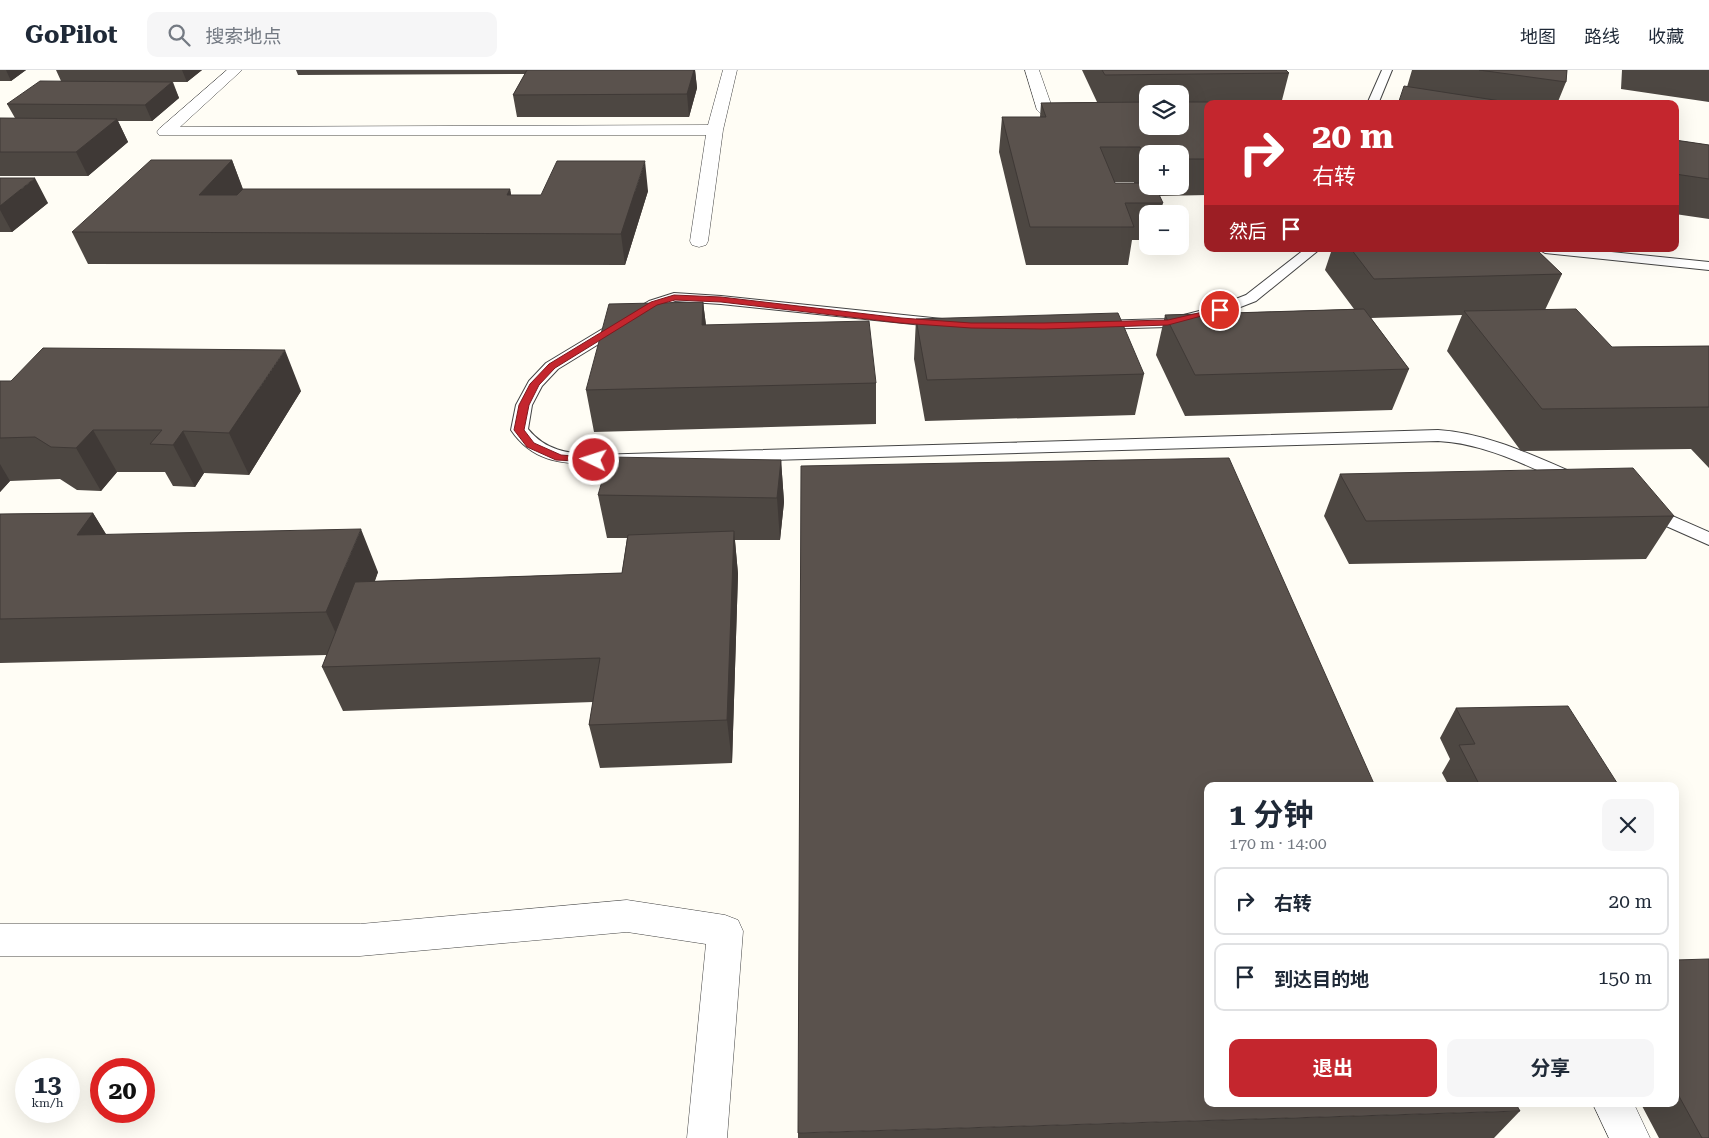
<!DOCTYPE html>
<html lang="zh">
<meta charset="utf-8">
<style>
:root{--surface:#fff;--page:#f6f6f7;--text:#1f2937;--muted:#747a83;--line:#e0e1e3;--accent:#c4262e}
body{margin:0;font-family:"Roboto Serif","Noto Sans SC",serif;background:var(--page);color:var(--text);height:100vh;display:flex;flex-direction:column;font-size:19px;white-space:nowrap}
*{box-sizing:border-box;margin:0}
p{font-size:16px;color:var(--muted)}
.icon{flex:none;width:28px;height:28px;fill:none;stroke:currentColor;stroke-width:2;stroke-linecap:round;stroke-linejoin:round}
.map{position:relative;flex:1;overflow:hidden}
.drawer{position:absolute;left:1204px;top:712px;width:475px;height:325px;display:flex;flex-direction:column;background:var(--surface);border-radius:10px;box-shadow:0 5px 20px #0002}
.drawer>*{flex:none}
.guide{position:absolute;left:1204px;top:30px;width:475px;height:152px;border-radius:10px;box-shadow:0 5px 20px #0002;background:#c4262e;color:#fff;overflow:hidden}
.buttons{position:absolute;left:1139px;top:15px;display:grid;gap:10px}
.buttons a{display:grid;place-items:center;width:50px;height:50px;border-radius:10px;background:var(--surface);box-shadow:0 5px 20px #0002;font-size:25px}
.speed{position:absolute;left:15px;top:988px;display:flex;gap:10px;font-size:25px;font-weight:700;text-align:center}
.speed>*{display:grid;place-content:center;width:65px;height:65px;border-radius:50%;background:var(--surface);box-shadow:0 5px 20px #0002;line-height:1}
.speed small{font-size:12px;font-weight:400}
.speed .limit{border:8px solid #d22;background:#fff;color:#111}
.pin{position:absolute;display:grid;place-items:center;width:42px;height:42px;color:#fff;margin:-21px;border:2px solid #fff;border-radius:50%;box-shadow:0 1px 5px #0007}
.me{position:absolute;width:55px;margin:-28px;rotate:274deg;stroke-linejoin:round;filter:drop-shadow(0 0 4px #0008)}
.turn{display:flex;align-items:center;gap:18px;height:105px;padding:0 25px;font-size:22px}
.turn .icon{width:65px;height:65px;stroke-width:2.5}
.turn b{display:block;font-size:35px;line-height:42px}
.then{display:flex;align-items:center;height:48px;padding:0 25px;background:#0003;gap:10px;font-size:19px}
.round{display:grid;place-items:center;flex:none;width:52px;height:52px;border-radius:10px;background:var(--page)}
.summary{display:flex;align-items:center;justify-content:space-between;height:85px;padding:0 25px}
h1{font-size:30px;font-weight:700;line-height:38px}
.primary-button{display:flex;gap:10px;margin-top:auto;padding:10px 25px}
.primary-button a{flex:1;height:58px;border-radius:10px;background:var(--accent);color:#fff;font-size:20px;font-weight:700;line-height:58px;text-align:center}
.primary-button a+a{background:var(--page);color:var(--text)}
ul{padding:0;list-style:none}
li{display:flex;align-items:center;gap:15px;height:68px;margin:0 10px 8px;padding:0 15px;border:2px solid var(--line);border-radius:10px}
li div{flex:1}
li b{display:block;font-size:19px}
li em{font-style:normal}
header{display:flex;align-items:center;gap:30px;box-sizing:border-box;height:70px;padding:0 25px;background:var(--surface);border-bottom:1px solid var(--line)}
header strong{font-size:24px}
nav{display:flex;gap:28px;margin-inline-start:auto;font-size:18px}
.search{width:350px;height:45px;background:var(--page);display:flex;align-items:center;gap:12px;box-sizing:border-box;padding:0 18px;border-radius:10px;color:var(--muted);font-size:19px}
.map>svg:first-child{display:block}
.lines{fill:none;stroke-linecap:round;stroke-linejoin:round}
.service-casing{stroke:#444;stroke-width:2}
.minor-casing{stroke:#444;stroke-width:1}
.service{fill:#fff;fill-rule:evenodd}
.minor{fill:#fff;fill-rule:evenodd}
.wall{fill:#4d4742;fill-rule:evenodd}
.shaded-wall{fill:#3f3936}
.building{fill:#5a524d;stroke:#3f3936}
.route{fill:#c4262e;stroke:#7f191e}
</style>
<header>
<strong>GoPilot</strong>
<div class="search"><svg class="icon" aria-label="search" viewBox="0 0 24 24"><circle cx="10" cy="10" r="6"/><path d="M15 15l6 6"/></svg>搜索地点</div>
<nav><a>地图</a><a>路线</a><a>收藏</a></nav>
</header>
<div class="map">
<svg width="1709" height="1068" viewBox="0 0 1709 1068">
<rect width="100%" height="100%" fill="#fffdf5"/>
<g class="lines">
<g class="service-casing">
<path id="service" d="M1382 0H1392L1378 34H1367Z
M1305 179H1320L1256 231 1225 243 1168 257 1096 259 1091 258 1089 255 1091 252 1096 251 1168 249 1215 237 1246 225Z
M1538 179H1582L1709 192V200L1545 183Z
M674 223 721 226 942 249 947 250 949 253 947 256 942 257 721 234 675 231 659 237 558 299 542 316 532 335 528 359C546 381 567 383 594 385L1438 360C1489 363 1538 388 1583 407L1586 411 1583 415 1577 416 1571 415C1529 397 1485 373 1438 371L594 395C559 393 532 391 511 360L516 335 529 311 546 293 649 231Z
M1645 434 1709 462V475L1639 444 1636 440 1639 436Z"/>
</g>
<g class="minor-casing">
<path id="minor" d="M227 0H242L180 57 708 55 723 0H737L723 60 708 171 706 175 699 177 692 175 690 171 706 65H159L157 62 159 59Z
M1025 0H1039L1053 40 1050 43H1040L1037 40Z
M627 830 725 845 738 850 743 861 727 1068H687L706 874 627 862 360 886H0V854H360Z
M1593 1034H1634L1650 1068H1609Z"/>
</g>
<use href="#service" class="service"/>
<use href="#minor" class="minor"/>
</g>
<path class="wall" d="M0 0H26L11 11H0Z
M56 0H202L187 12H173L179 28 152 51H118L128 72 88 106H0V48H15L7 34 61 11Z
M296 0H695L697 18 689 47H517L513 25 525 4 298 5Z
M1082 0H1286L1289 3 1281 34H1208V125L1159 126 1163 133 1160 144H1148V170H1132L1128 195H1026L999 82 1002 47H1040L1041 33 1097 32ZM1148 24H1180V56H1148ZM1148 84H1180V116H1148ZM1115 112H1134V113H1115Z
M1412 0H1567L1566 12 1557 34H1398L1407 17Z
M1622 0H1709V32L1621 19Z
M1675 70 1709 75V149L1675 144Z
M232 90 243 119H510L511 125H541L648 121 625 195 88 194 72 162Z
M0 108 48 133 12 162H0Z
M1332 179H1536L1562 204 1545 240 1612 277 1709 276V398L1691 379 1521 381 1447 281 1462 245 1371 248 1409 299 1392 340 1185 346 1156 285 1165 245 1354 239 1325 200Z
M703 232 706 255 876 313V354L594 362 586 320Z
M916 249 1144 304 1135 345 925 351 914 289Z
M0 311 301 321 249 405 204 403 195 417 173 416 165 402H117L101 421 77 420 60 409 10 411 0 422Z
M781 390 784 432 780 470H735L738 504 732 693 600 698 589 655 593 632 343 641 322 597 327 585 0 593V444L93 443 106 464 378 502 375 511 622 503 627 468H607L598 425Z
M1340 404 1674 446 1646 489 1349 494 1324 446Z
M1456 638 1619 716H1449L1442 703 1450 689 1440 668Z
M1675 890 1709 1068H1659L1641 1034H1675Z
M1520 1041 1494 1068H798V1063Z"/>
<path class="shaded-wall" d="M6 0H26L11 11Z
M182 0H202L187 12Z
M694 0H695L697 18 689 47 687 24Z
M172 12 179 28 152 51 145 35Z
M117 49 128 72 88 106 76 82Z
M232 90 243 120 211 156 199 125Z
M645 91 648 121 625 195 621 164Z
M35 108 48 133 12 162 0 140V136Z
M510 119 516 150 507 125Z
M703 232 708 272 702 255Z
M285 280 301 321 249 405 229 363Z
M93 360 117 402 101 421 76 378Z
M183 361 204 403 195 417 173 375Z
M781 390 784 432 780 470 777 428Z
M0 394 10 411 0 422Z
M93 443 119 486 77 465Z
M361 459 378 502 346 585 326 542Z
M734 461 738 504 732 693 727 650Z"/>
<path class="building" d="M527 0H694L687 24 513 25Z
M1102 0H1286L1289 3 1105 5Z
M1479 0H1567L1566 12Z
M40 11 172 12 145 35 7 34Z
M1404 16 1520 34H1398Z
M1148 32V56H1180V32H1208L1209 34H1208V89H1180V84H1148V89H1146L1140 77H1100L1115 113H1148V116H1155L1163 133H1125L1134 157H1030L1002 47H1046L1041 33Z
M0 48 117 49 76 82H0Z
M1675 70 1709 75V109L1675 104Z
M151 90H232L199 125H237L243 119H510L507 125H541L557 91H645L621 164 72 162Z
M0 108H35L0 136Z
M1351 179H1536L1562 204 1374 209Z
M703 232 702 255 869 251 876 313 586 320 609 234Z
M1364 239 1409 299 1195 305 1165 245Z
M1576 239 1612 277 1709 276V337L1542 339 1464 241Z
M1118 243 1144 304 927 310 916 249Z
M43 278 285 280 229 363 183 361 173 375 150 374 162 360H93L76 378 51 377 35 367 0 368V311H11Z
M609 387 781 390 777 428 598 425Z
M1229 388 1375 716H1208V1034H1516L1520 1041 798 1063 801 396Z
M1633 398 1674 446 1366 451 1340 404Z
M93 443 77 465 361 459 326 542 0 549V444Z
M734 461 727 650 589 655 600 588 322 597 355 512 622 503 628 465Z
M1568 636 1619 716H1480L1459 675 1475 674 1456 638Z
M1709 889V1068H1702L1675 1019V890Z"/>
<path class="route" d="M674 225 721 227 901 248 971 253H1044L1168 250 1220 238 1224 240 1168 255 1044 259 971 258 901 253 721 232 675 230 657 235 555 298 539 315 529 335 524 360 534 373 561 385 597 388V392L556 390 527 377 514 360 519 335 530 314 549 294 651 232Z"/>
</svg>
<div class="buttons">
<a><svg class="icon" aria-label="layers" viewBox="0 0 24 24"><path d="M12 4l9 5-9 5-9-5zM3 14l9 5 9-5"/></svg></a>
<a>+</a>
<a>−</a>
</div>
<div class="speed"><div>13<small>km/h</small></div><div class="limit">20</div></div>
<div class="pin" style="left:1220px;top:240px;background:#d93025"><svg class="icon" aria-label="arrive" viewBox="0 0 24 24"><path d="M6 21V4h12l-3 4 3 4H6"/></svg></div>
<svg class="me" style="left:594px;top:390px" viewBox="-20 -20 40 40"><circle r="17" fill="#c4262e" stroke="#fff" stroke-width="3"/><path d="M0-11L8 9 0 5-8 9z" fill="#fff"/></svg>
<div class="guide">
<div class="turn"><svg class="icon" aria-label="right" viewBox="0 0 24 24"><path d="M7 20v-9h11M14 6l5 5-5 5"/></svg><div><b>20 m</b>右转</div></div>
<div class="then">然后<svg class="icon" aria-label="arrive" viewBox="0 0 24 24"><path d="M6 21V4h12l-3 4 3 4H6"/></svg></div>
</div>
<section class="drawer">
<div class="summary"><div><h1>1 分钟</h1><p>170 m · 14:00</p></div><a class="round"><svg class="icon" aria-label="close" viewBox="0 0 24 24"><path d="M6 6l12 12M18 6L6 18"/></svg></a></div>
<ul>
<li><svg class="icon" aria-label="right" viewBox="0 0 24 24"><path d="M7 20v-9h11M14 6l5 5-5 5"/></svg><div><b>右转</b></div><em>20 m</em></li>
<li><svg class="icon" aria-label="arrive" viewBox="0 0 24 24"><path d="M6 21V4h12l-3 4 3 4H6"/></svg><div><b>到达目的地</b></div><em>150 m</em></li>
</ul>
<div class="primary-button"><a>退出</a><a>分享</a></div>
</section>
</div>
